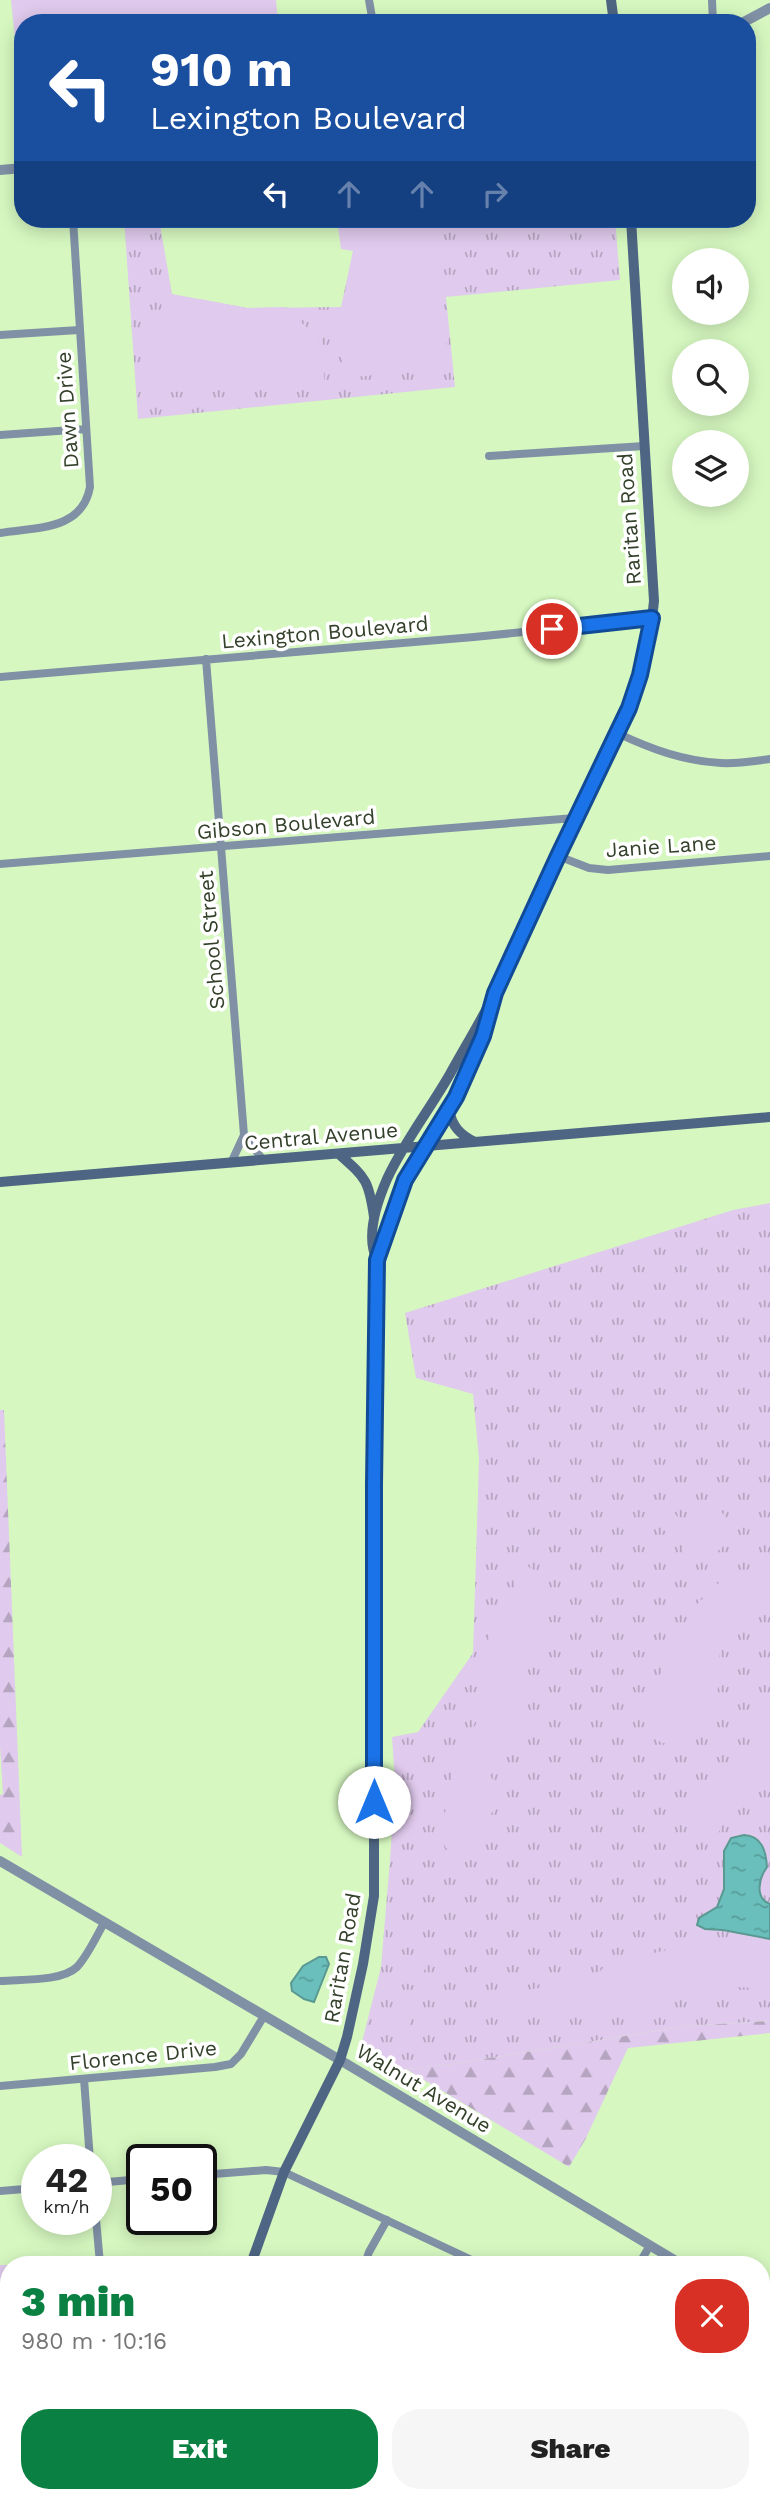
<!DOCTYPE html>
<meta charset="utf-8">
<style>
:root{--surface:#fff;--page:#f6f6f6;--text:#222;--muted:#767676;--accent:#0b8043}
body{margin:0;font-family:"Work Sans",sans-serif;background:var(--page);color:var(--text);height:100vh;display:flex;flex-direction:column;font-size:26px;white-space:nowrap}
*{box-sizing:border-box;margin:0}
p{font-size:23px;color:var(--muted)}
.icon{flex:none;width:38px;height:38px;fill:none;stroke:currentColor;stroke-width:2;stroke-linecap:round;stroke-linejoin:round}
.map{position:relative;flex:1;overflow:hidden}
.side{position:absolute;left:0px;top:2256px;width:770px;height:247px;display:flex;flex-direction:column;background:var(--surface);border-radius:28px 28px 0 0;box-shadow:0 4px 18px #0003}
.side>*{flex:none}
.guide{position:absolute;left:14px;top:14px;width:742px;height:214px;border-radius:28px;box-shadow:0 4px 18px #0003;background:#1a4fa0;color:#fff;overflow:hidden}
.tools{position:absolute;left:672px;top:248px;display:grid;gap:14px}
.tools a{display:grid;place-items:center;width:77px;height:77px;border-radius:50%;background:var(--surface);box-shadow:0 4px 18px #0003;font-size:35px}
.speed{position:absolute;left:21px;top:2144px;display:flex;gap:14px;font-size:35px;font-weight:700;text-align:center}
.speed>*{display:grid;place-content:center;width:91px;height:91px;border-radius:50%;background:var(--surface);box-shadow:0 4px 18px #0003;line-height:1}
.speed small{font-size:18px;font-weight:400}
.speed .limit{border:4px solid #111;border-radius:10px;background:#fff;color:#111}
.pin{position:absolute;display:grid;place-items:center;width:60px;height:60px;color:#fff;margin:-30px;border:4px solid #fff;border-radius:50%;box-shadow:0 2px 7px #0007}
.me{position:absolute;width:77px;margin:-38px;rotate:0deg;stroke-linejoin:round;filter:drop-shadow(0 0 5px #0008)}
.turn{display:flex;align-items:center;gap:24px;height:147px;padding:0 21px;font-size:32px}
.turn .icon{width:91px;height:91px;stroke-width:2.5}
.turn b{display:block;font-size:49px;line-height:60px}
.lanes{display:flex;align-items:center;height:66px;padding:0 21px;background:#0003;justify-content:center;gap:35px;direction:ltr}
.lanes .off{opacity:.35}
.round{display:grid;place-items:center;flex:none;width:74px;height:74px;border-radius:28px;background:var(--page)}
.head{display:flex;align-items:center;justify-content:space-between;height:119px;padding:0 21px}
h1{font-size:42px;font-weight:800;line-height:52px;color:var(--accent)}
.cta{display:flex;gap:14px;margin-top:auto;padding:14px 21px}
.cta a{flex:1;height:80px;border-radius:28px;background:var(--accent);color:#fff;font-size:28px;font-weight:800;line-height:80px;text-align:center}
.cta a+a{background:var(--page);color:var(--text)}
.map>svg:first-child{display:block}
.grass{fill:url(#grass-tufts)}
.forest{fill:url(#forest-firs)}
.pitch{fill:#e0caed}
.water{fill:url(#water-ripples);stroke:#5a9991;stroke-width:2}
.lines{fill:none;stroke-linecap:round;stroke-linejoin:round}
.minor{stroke:#8091a6;stroke-width:8}
.tertiary{stroke:#8091a6;stroke-width:10}
.secondary{stroke:#4e6683;stroke-width:10}
.route-casing{stroke:#114b97;stroke-width:18}
.route{stroke:#1a73e8;stroke-width:12}
.labels{text-anchor:middle;dominant-baseline:central;stroke-width:7;stroke-linejoin:round;paint-order:stroke}
.street-label{font-size:21px;fill:#33402a;stroke:#fff}
</style>
<div class="map">
<svg width="770" height="2502" viewBox="0 0 770 2502">
<defs>
<pattern id="grass-tufts" width="24" height="20" patternUnits="userSpaceOnUse" patternTransform="scale(1.75)"><rect width="24" height="20" fill="#e0caed"/><path d="M3 7l-1-3M5 7V3M7 7l1-3M15 17l-1-3M17 17v-4M19 17l1-3" fill="none" stroke="#b6a5c0"/></pattern>
<pattern id="forest-firs" width="22" height="20" patternUnits="userSpaceOnUse" patternTransform="scale(1.75)"><rect width="22" height="20" fill="#e0caed"/><path d="M5 1l3.5 6h-7zM16 11l3.5 6h-7z" fill="#b6a5c0"/></pattern>
<pattern id="water-ripples" width="26" height="14" patternUnits="userSpaceOnUse" patternTransform="scale(1.75)"><rect width="26" height="14" fill="#6abfbd"/><path d="M2 4q2-2 4 0t4 0M15 11q2-2 4 0t4 0" fill="none" stroke="#589d9a"/></pattern>
</defs>
<rect width="100%" height="100%" fill="#d6f8c0"/>
<path class="grass" d="M124 219H159L172 294 247 308 341 307 353 251 341 249 337 219H615L620 280 446 297 455 387 138 419Z
M770 1203V2021L687 2026 453 2064 406 2069 393 2074 366 2057 362 2042 381 1967 390 1860 395 1782 392 1737 418 1732 473 1653 479 1459 473 1394 416 1378 405 1313 733 1210Z
M0 2265H9V2399H0Z"/>
<path class="forest" d="M0 1410H4L22 1857 0 1843V1795L3 1794 0 1746Z
M770 2021V2033L628 2048 585 2140 569 2167 406 2069 453 2064 687 2026Z"/>
<path class="pitch" d="M11 0H276L278 23H23V50H16Z
M439 223 448 368 344 378 338 315 342 307 358 228Z
M200 299 247 308 285 307 323 343 324 380 148 394 142 355 162 314Z
M668 1506C675 1511 679 1523 688 1523 699 1523 703 1505 716 1509 722 1511 725 1516 727 1521 735 1536 729 1543 716 1552 706 1559 701 1565 688 1565L683 1551 686 1540C670 1531 652 1534 661 1508Z
M527 1553C522 1562 528 1569 537 1571L532 1575 530 1581 543 1603V1631L539 1644 526 1666 525 1702 515 1742 501 1766 490 1775C493 1782 498 1786 498 1795 497 1806 489 1817 484 1826 475 1843 468 1868 445 1847L441 1832 456 1760 459 1749 476 1724 474 1698 483 1670 490 1629 495 1616 512 1599 516 1589 507 1560 511 1555Z
M770 1560V1606C754 1614 736 1620 725 1634 714 1649 723 1664 720 1681 716 1701 683 1758 657 1740 648 1733 643 1723 642 1712L691 1610 727 1575 757 1567Z
M770 1700V1781L724 1823 713 1842 708 1838 701 1837C698 1834 692 1830 690 1825 673 1789 731 1766 751 1751 763 1728 730 1731 770 1700Z
M647 1790 659 1794 650 1817 639 1814Z
M433 1903 445 1907 438 1926 427 1923Z
M418 1942 432 1947 419 1987 405 1983Z
M715 1944H738L770 1950V1989L722 1986 647 2010 594 2016 561 2012 515 2021 506 2018 501 2020 503 2009 495 1999 491 1998 506 1993 571 1983 600 1971 616 1957 641 1956 689 1945Z
M403 1991 420 1996 414 2015 397 2010Z
M398 2015 411 2018 406 2034 394 2030Z"/>
<path class="water" d="M744 1835C762 1836 766 1851 767 1867 759 1878 754 1898 770 1904V1939L723 1930 705 1929 697 1925 699 1918 717 1907 724 1889V1851L731 1838Z
M319 1957H326L329 1964 314 2002 304 1999 292 1991 291 1983 303 1966Z"/>
<g class="lines">
<path class="minor" d="M369 0 373 23
M712 0 713 23
M0 335 79 330
M0 435 86 429
M489 456 644 446
M0 533C36 527 82 531 90 487L73 219
M206 659 244 1135 231 1163
M0 677 474 637 652 619
M617 733C651 749 683 761 721 763 737 764 754 761 770 759
M558 856 589 868 608 870 770 856
M0 864 575 818
M244 1135 263 1160
M0 1981C21 1979 61 1982 77 1967 88 1955 96 1937 104 1923
M84 2079 90 2160
M0 2086 215 2067 231 2064 241 2054 264 2016
M201 2175 266 2170 284 2172 476 2262
M96 2183 142 2179
M0 2191 37 2188
M96 2219 100 2264
M365 2264 369 2252 387 2220
M639 2264 649 2247
M770 2394 762 2407 770 2493
M0 2450 9 2449
M388 2494 389 2502"/>
<path class="tertiary" d="M742 23 770 8
M0 170 23 168
M0 1861 340 2060 681 2264
M761 2309 770 2314"/>
<path class="secondary" d="M611 0 614 23
M449 1110C452 1126 460 1135 475 1142
M340 1155C366 1178 369 1181 374 1217
M0 1182 770 1117
M377 1260C365 1236 377 1202 387 1179 404 1142 430 1109 450 1074 465 1047 482 1019 496 991 520 940 542 888 566 837 604 758 646 690 654 601L631 219
M251 2264 284 2172 340 2060 347 2037 363 1964 374 1896V1485L377 1260 405 1180 456 1097 477 1052 495 993
M222 2502V2494"/>
</g>
<g class="lines">
<g class="route-casing">
<path id="route" d="M374 1802V1485L377 1260 405 1180 456 1097 483 1036 495 993 558 856 629 708 640 675 652 618 552 629"/>
</g>
<use href="#route" class="route"/>
</g>
<g class="labels">
<g class="street-label">
<text transform="translate(67 410) rotate(-94)">Dawn Drive</text>
<text transform="translate(629 519) rotate(-94)">Raritan Road</text>
<text transform="translate(325 632) rotate(-5)">Lexington Boulevard</text>
<text transform="translate(286 824) rotate(-5)">Gibson Boulevard</text>
<text transform="translate(661 846) rotate(-4)">Janie Lane</text>
<text transform="translate(211 940) rotate(-95)">School Street</text>
<text transform="translate(321 1136) rotate(-5)">Central Avenue</text>
<text transform="translate(342 1958) rotate(-80)">Raritan Road</text>
<text transform="translate(143 2055) rotate(-6)">Florence Drive</text>
<text transform="translate(424 2088) rotate(31)">Walnut Avenue</text>
</g>
</g>
</svg>
<div class="tools">
<a><svg class="icon" aria-label="sound" viewBox="0 0 24 24"><path d="M4 9h4l5-4v14l-5-4H4zM17 9q2 3 0 6"/></svg></a>
<a><svg class="icon" aria-label="search" viewBox="0 0 24 24"><circle cx="10" cy="10" r="6"/><path d="M15 15l6 6"/></svg></a>
<a><svg class="icon" aria-label="layers" viewBox="0 0 24 24"><path d="M12 4l9 5-9 5-9-5zM3 14l9 5 9-5"/></svg></a>
</div>
<div class="speed"><div>42<small>km/h</small></div><div class="limit">50</div></div>
<div class="pin" style="left:552px;top:629px;background:#d93025"><svg class="icon" aria-label="arrive" viewBox="0 0 24 24"><path d="M6 21V4h12l-3 4 3 4H6"/></svg></div>
<svg class="me" style="left:374px;top:1802px" viewBox="-20 -20 40 40"><circle r="19" fill="#fff"/><path d="M0-13L10 11 0 6-10 11z" fill="#1a73e8"/></svg>
<div class="guide">
<div class="turn"><svg class="icon" aria-label="left" viewBox="0 0 24 24"><path d="M17 20v-9H6M10 6l-5 5 5 5"/></svg><div><b>910 m</b>Lexington Boulevard</div></div>
<div class="lanes"><svg class="icon" aria-label="left" viewBox="0 0 24 24"><path d="M17 20v-9H6M10 6l-5 5 5 5"/></svg><svg class="icon off" aria-label="ahead" viewBox="0 0 24 24"><path d="M12 20V5M6 11l6-6 6 6"/></svg><svg class="icon off" aria-label="ahead" viewBox="0 0 24 24"><path d="M12 20V5M6 11l6-6 6 6"/></svg><svg class="icon off" aria-label="right" viewBox="0 0 24 24"><path d="M7 20v-9h11M14 6l5 5-5 5"/></svg></div>
</div>
<section class="side">
<div class="head"><div><h1>3 min</h1><p>980 m · 10:16</p></div><a class="round" style="background:#d93025;color:#fff"><svg class="icon" aria-label="close" viewBox="0 0 24 24"><path d="M6 6l12 12M18 6L6 18"/></svg></a></div>
<div class="cta"><a>Exit</a><a>Share</a></div>
</section>
</div>
